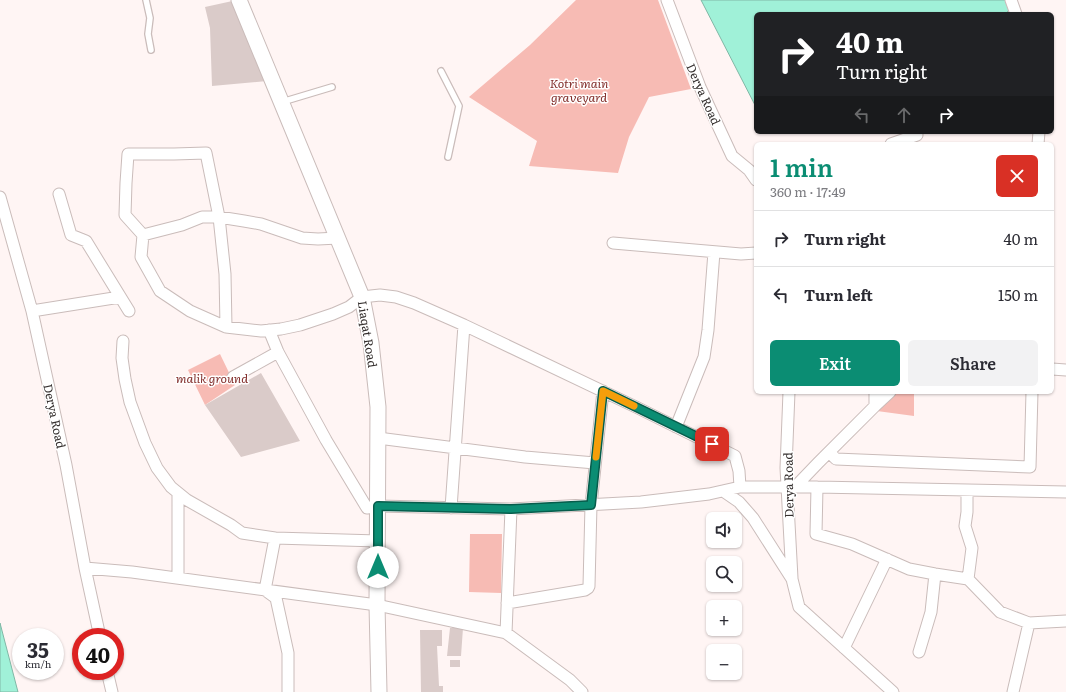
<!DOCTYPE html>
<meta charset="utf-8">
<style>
:root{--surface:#fff;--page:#f2f2f3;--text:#2b2b33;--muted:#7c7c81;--line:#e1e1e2;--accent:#0b8d73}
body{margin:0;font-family:Literata,serif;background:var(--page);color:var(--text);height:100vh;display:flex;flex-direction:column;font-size:15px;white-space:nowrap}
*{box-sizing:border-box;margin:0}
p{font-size:13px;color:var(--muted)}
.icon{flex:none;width:22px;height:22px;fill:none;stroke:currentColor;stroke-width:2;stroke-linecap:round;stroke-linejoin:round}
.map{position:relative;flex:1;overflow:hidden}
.details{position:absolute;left:754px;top:142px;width:300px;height:252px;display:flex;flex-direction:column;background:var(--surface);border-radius:6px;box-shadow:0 1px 3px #0004}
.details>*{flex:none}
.guide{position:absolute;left:754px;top:12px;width:300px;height:122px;border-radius:6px;box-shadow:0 1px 3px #0004;background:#202124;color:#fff;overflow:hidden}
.controls{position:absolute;left:706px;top:512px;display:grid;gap:8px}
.controls a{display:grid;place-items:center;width:36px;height:36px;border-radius:6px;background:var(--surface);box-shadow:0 1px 3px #0004;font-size:20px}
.speed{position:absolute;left:12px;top:628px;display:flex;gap:8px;font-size:20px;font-weight:700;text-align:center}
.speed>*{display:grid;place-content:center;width:52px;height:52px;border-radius:50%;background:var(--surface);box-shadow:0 1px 3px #0004;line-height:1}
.speed small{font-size:10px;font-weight:400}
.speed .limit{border:6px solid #d22;background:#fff;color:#111}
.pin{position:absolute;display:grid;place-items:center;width:34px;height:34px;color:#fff;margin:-17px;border-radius:8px;box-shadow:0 2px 6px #0006}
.me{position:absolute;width:44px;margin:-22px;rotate:0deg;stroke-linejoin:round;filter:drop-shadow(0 0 3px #0008)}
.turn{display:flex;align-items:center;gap:14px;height:84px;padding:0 16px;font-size:18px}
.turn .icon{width:52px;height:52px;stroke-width:2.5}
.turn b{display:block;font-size:28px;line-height:34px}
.lanes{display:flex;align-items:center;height:38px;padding:0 16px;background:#0003;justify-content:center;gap:20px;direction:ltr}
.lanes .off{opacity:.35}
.round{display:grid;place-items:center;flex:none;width:42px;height:42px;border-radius:6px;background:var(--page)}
.headline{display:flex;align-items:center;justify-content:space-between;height:68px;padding:0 16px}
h1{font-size:24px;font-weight:600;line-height:30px;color:var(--accent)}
.action{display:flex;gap:8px;margin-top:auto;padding:8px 16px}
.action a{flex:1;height:46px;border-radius:6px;background:var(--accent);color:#fff;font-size:16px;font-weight:600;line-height:46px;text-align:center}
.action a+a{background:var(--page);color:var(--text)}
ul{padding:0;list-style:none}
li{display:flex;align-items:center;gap:12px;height:56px;padding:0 16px;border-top:1px solid var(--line)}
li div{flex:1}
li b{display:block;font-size:15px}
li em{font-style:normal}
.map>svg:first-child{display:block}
.green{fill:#f7bbb4}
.water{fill:#a0f1d8;stroke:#80b7a5}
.building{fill:#dacbc9}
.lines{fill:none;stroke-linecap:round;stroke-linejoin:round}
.lane-casing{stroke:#cabcba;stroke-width:8}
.street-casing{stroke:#cabcba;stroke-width:13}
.secondary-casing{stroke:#cabcba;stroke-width:17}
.lane{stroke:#fff;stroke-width:5.5}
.street{stroke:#fff;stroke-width:11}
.secondary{stroke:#fff;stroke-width:15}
.route-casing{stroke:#075c4b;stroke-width:10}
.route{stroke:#0b8d73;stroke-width:7}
.slow{stroke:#f59e0b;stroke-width:7}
.labels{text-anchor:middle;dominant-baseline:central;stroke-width:3;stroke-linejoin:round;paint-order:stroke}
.park-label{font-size:12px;font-style:italic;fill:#832f2c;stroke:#fff}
.street-label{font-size:12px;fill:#35302f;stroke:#fff}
</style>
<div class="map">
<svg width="1066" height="692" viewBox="0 0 1066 692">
<rect width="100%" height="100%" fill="#fff5f4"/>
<path class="green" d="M576 0H658L691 89 649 97 629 137 618 173 529 166 537 141 469 97 530 45Z
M220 354 235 385 205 405 188 370Z
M896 392H914V416L877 411Z
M470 534H502L501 593 469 592Z"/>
<path class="water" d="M701 0H1014L1011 7 1006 14H756V107Z
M0 623 18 692H0Z"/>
<path class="building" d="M237 0 267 81 212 86 210 28 205 7Z
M261 373 300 441 241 457 205 405Z
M450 628H463L461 656H447Z
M420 630H442V646H437L439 686H443V692H421Z
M450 660H460V667H450Z"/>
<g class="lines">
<g class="lane-casing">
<path id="lane" d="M146 0 150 18 148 34 151 50
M441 71 459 106 448 157
M282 102 332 87"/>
</g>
<g class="street-casing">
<path id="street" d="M667 0 700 87 732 156 749 170 756 180
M1011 0 1016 14
M891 144 917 135
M1038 144 1039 132
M59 194 71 235 86 241 129 311
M0 197 32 311 66 465 85 568 100 637
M143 235 182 225 202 217H219L244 221 261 224 302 238 318 239 338 238
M613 243 741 254 756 253
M32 311 120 297
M226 327 225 274 219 217 206 153 174 154H128L126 183 125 215 143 235 141 257 160 291 190 311 226 327 261 331 281 329 300 325 333 314 349 307 362 297 380 295 396 297 414 303 464 325 638 408 735 456 739 471 740 487
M269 330 278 352 326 440 367 508 378 506 511 509 641 502 709 494 740 487H817L1066 492
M123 341 122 358 125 379 130 402 145 443 157 468 171 487 187 500 231 525 242 533 275 538
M1052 369 1066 370
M233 377 278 352
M789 392 786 468 792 578
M875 406 890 392
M676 427 704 357 708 330 714 252
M378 438 525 457 595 463
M829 452 836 459 1030 467 1032 392
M795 487 818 463 875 406V392
M817 487 816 534 852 544 909 569 935 574 968 579
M723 491 739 502 753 518 792 579 799 607 893 692
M967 491V512L965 526 972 548 968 579 1000 612 1029 623 1066 621
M451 508 464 325
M85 568 132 572 377 605 506 633 570 680 582 692
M178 578V493
M507 603 585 590 588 588 589 586 591 505 603 391
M506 633 511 509
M844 648 887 559
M919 652 931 612 935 574
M107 671 112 692
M288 692V653L276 598 265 590 275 538 378 541
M1013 692 1029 623"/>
</g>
<g class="secondary-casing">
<path id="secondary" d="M239 0 362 297 371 343 378 407 377 605 379 692"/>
</g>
<use href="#lane" class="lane"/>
<use href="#street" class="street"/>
<use href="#secondary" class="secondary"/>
</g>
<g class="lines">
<g class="route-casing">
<path id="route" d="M378 567V506L511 509 591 505 603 391 712 444"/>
</g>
<use href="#route" class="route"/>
<path class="slow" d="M596 457 603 391 634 406"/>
</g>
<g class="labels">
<g class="park-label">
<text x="579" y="83">Kotri main<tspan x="579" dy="14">graveyard</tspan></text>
<text x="212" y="378">malik ground</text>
</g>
<g class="street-label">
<text transform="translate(704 94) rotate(66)">Derya Road</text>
<text transform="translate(368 334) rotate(81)">Liaqat Road</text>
<text transform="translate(55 416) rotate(78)">Derya Road</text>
<text transform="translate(788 485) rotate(-91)">Derya Road</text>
</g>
</g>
</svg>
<div class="controls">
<a><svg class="icon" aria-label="sound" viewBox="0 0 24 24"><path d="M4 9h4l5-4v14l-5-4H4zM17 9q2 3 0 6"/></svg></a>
<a><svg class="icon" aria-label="search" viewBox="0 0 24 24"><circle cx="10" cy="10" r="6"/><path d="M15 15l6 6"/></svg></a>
<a>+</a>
<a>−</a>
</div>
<div class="speed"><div>35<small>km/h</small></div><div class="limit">40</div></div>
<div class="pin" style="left:712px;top:444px;background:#d93025"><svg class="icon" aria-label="arrive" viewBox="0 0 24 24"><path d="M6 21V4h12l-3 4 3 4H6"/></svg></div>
<svg class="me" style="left:378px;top:567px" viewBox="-20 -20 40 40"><circle r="19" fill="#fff"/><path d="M0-13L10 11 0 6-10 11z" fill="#0b8d73"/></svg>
<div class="guide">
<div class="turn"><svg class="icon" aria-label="right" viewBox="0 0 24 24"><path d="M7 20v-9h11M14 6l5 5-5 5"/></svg><div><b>40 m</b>Turn right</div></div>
<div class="lanes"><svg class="icon off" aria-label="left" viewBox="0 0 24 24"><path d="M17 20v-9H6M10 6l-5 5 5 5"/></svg><svg class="icon off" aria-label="ahead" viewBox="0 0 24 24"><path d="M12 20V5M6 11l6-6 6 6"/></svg><svg class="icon" aria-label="right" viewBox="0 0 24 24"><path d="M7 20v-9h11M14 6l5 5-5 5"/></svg></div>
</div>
<section class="details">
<div class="headline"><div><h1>1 min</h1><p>360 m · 17:49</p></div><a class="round" style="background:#d93025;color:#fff"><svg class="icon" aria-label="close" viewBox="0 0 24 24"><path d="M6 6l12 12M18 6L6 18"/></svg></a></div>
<ul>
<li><svg class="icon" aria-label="right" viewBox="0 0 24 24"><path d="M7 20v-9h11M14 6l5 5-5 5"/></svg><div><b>Turn right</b></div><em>40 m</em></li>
<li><svg class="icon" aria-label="left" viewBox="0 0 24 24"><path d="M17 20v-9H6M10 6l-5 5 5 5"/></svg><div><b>Turn left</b></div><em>150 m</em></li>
</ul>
<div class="action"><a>Exit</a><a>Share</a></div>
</section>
</div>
